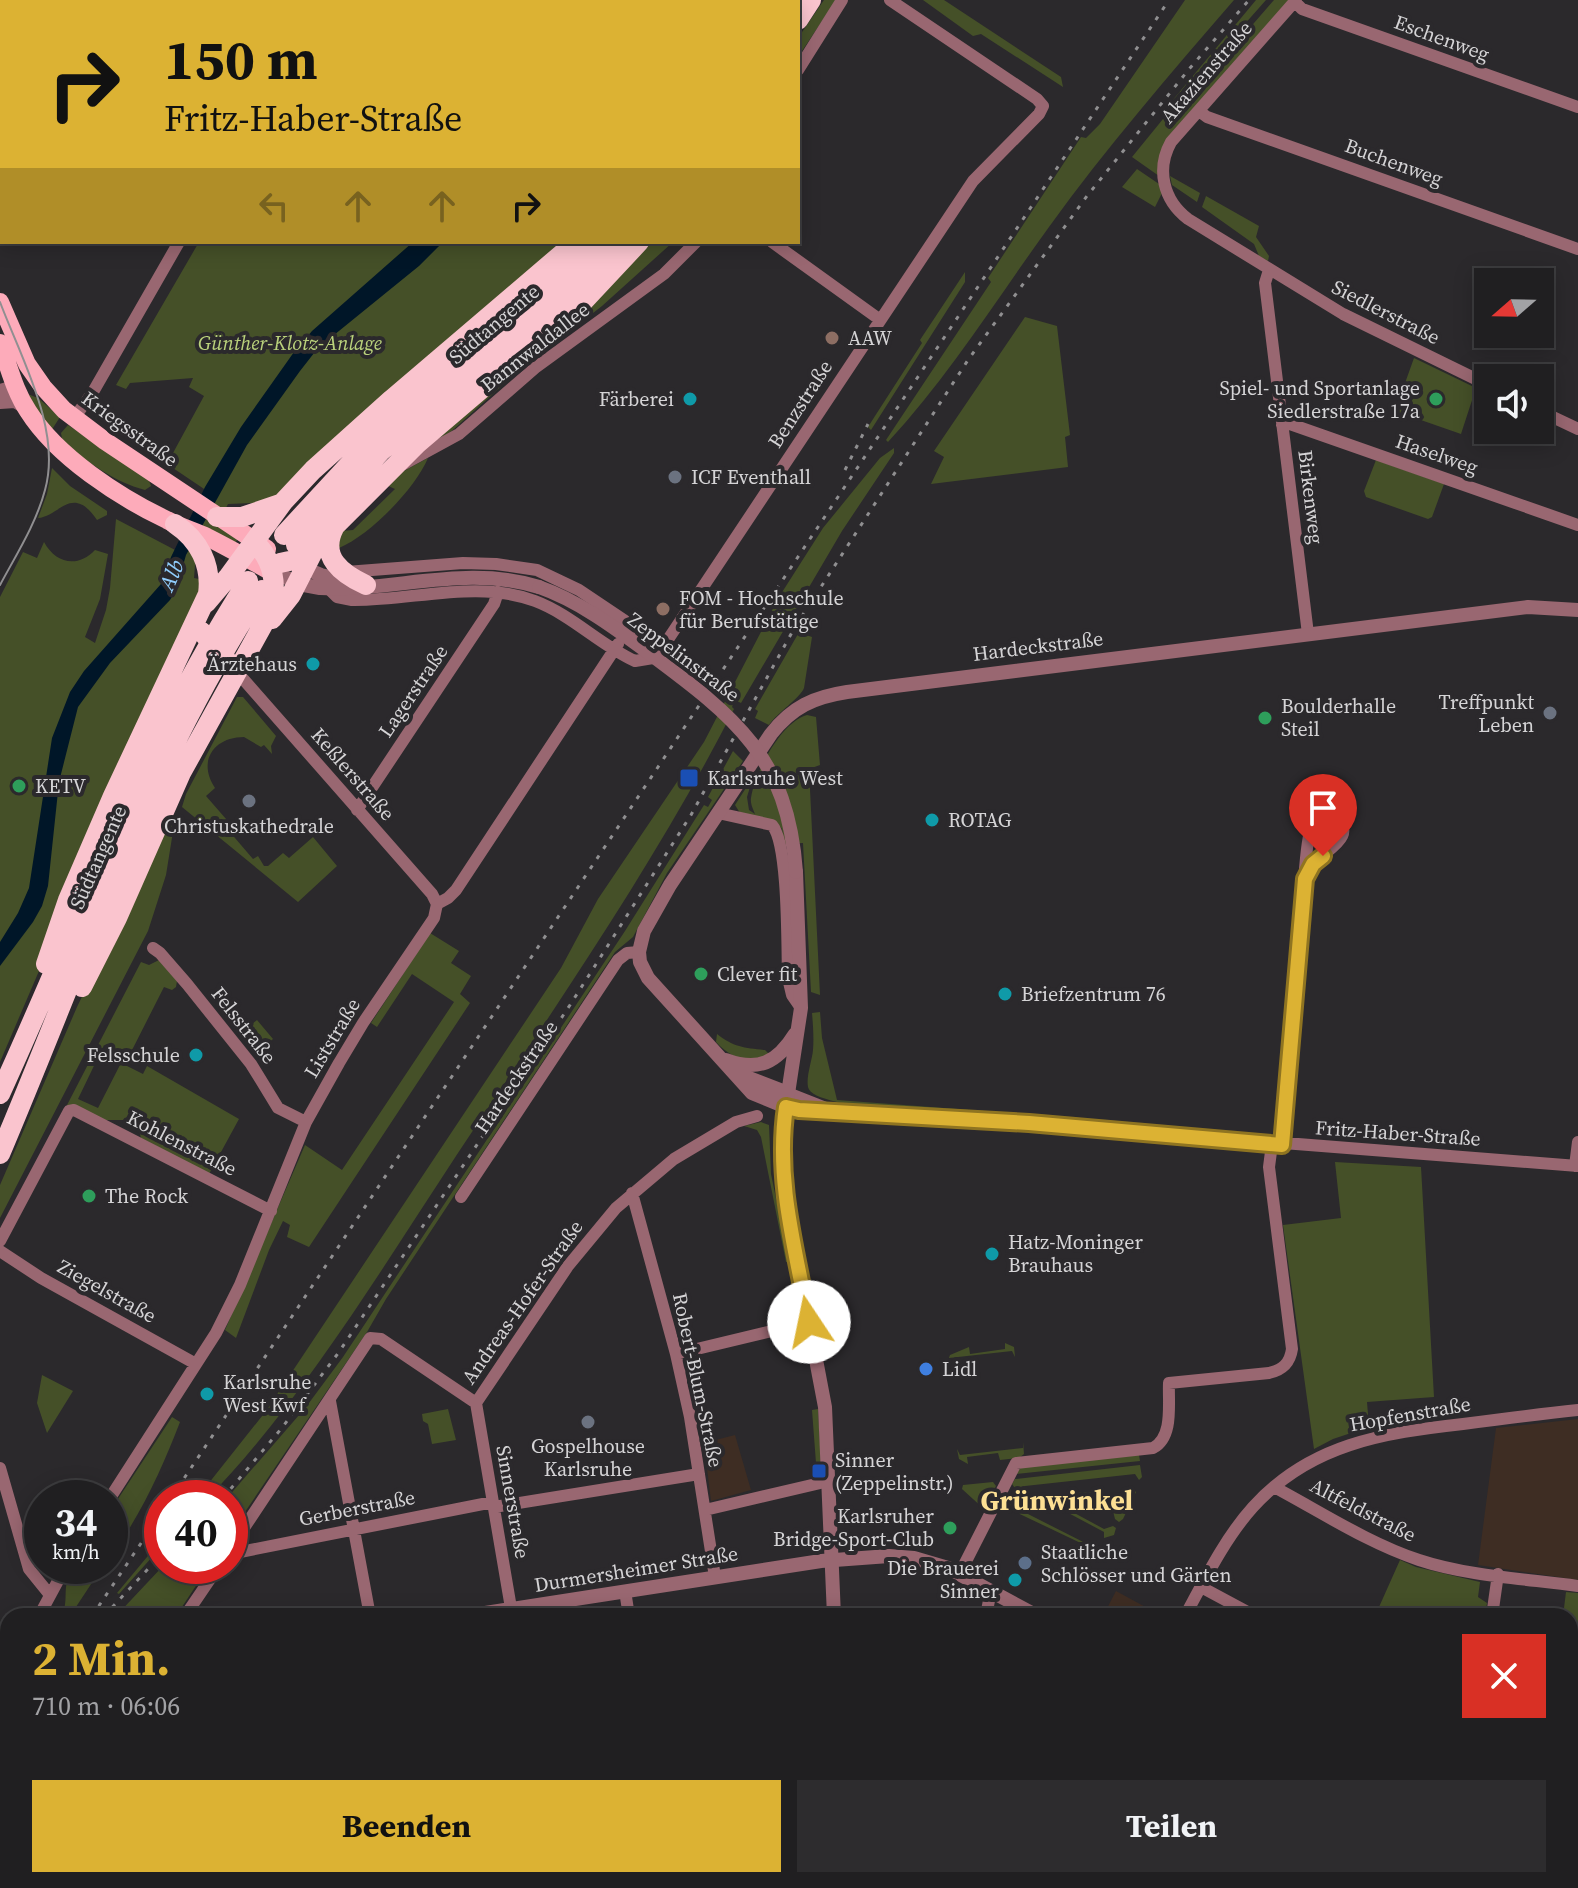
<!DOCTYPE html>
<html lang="de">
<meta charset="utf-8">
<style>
:root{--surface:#201f21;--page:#2d2c2e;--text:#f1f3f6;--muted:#a2a2a5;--line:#3d3d3f;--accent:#dcb233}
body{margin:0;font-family:"Source Serif 4",serif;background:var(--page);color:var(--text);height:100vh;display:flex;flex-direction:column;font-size:30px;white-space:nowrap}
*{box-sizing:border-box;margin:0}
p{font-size:26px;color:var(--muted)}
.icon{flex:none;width:44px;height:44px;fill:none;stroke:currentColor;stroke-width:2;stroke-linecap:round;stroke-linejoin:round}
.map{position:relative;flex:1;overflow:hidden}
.sheet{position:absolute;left:0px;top:1608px;width:1578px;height:280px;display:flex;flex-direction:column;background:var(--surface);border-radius:24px 24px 0 0;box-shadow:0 4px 20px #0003,0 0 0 2px var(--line)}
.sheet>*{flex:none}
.top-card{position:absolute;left:0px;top:0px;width:800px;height:244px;box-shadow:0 4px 20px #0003,0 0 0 2px var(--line);background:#dcb233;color:#111;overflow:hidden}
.needle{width:52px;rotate:250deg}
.tools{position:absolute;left:1474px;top:268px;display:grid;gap:16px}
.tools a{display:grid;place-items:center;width:80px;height:80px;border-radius:0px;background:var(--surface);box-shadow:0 4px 20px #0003,0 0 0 2px var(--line);font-size:40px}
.speed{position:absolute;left:24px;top:1480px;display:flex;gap:16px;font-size:40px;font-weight:700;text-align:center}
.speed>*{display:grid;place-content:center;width:104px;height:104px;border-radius:50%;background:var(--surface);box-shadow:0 4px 20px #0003,0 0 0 2px var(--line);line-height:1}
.speed small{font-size:20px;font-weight:400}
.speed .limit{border:12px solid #d22;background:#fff;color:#111}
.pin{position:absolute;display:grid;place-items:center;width:68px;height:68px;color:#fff;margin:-82px -34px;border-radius:50% 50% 50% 0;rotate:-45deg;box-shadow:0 0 8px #0007}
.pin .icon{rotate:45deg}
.me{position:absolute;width:88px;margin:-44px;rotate:349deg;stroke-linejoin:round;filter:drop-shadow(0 0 6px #0008)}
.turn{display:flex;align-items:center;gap:28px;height:168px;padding:0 32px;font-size:36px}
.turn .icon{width:104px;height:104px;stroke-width:2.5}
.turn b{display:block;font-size:56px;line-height:68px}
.lanes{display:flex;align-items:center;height:76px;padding:0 32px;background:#0003;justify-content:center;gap:40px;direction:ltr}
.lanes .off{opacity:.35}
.round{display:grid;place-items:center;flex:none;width:84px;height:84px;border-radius:0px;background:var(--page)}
.head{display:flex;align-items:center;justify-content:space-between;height:136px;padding:0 32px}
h1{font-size:48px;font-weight:700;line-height:60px;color:var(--accent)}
.action{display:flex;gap:16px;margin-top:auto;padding:16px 32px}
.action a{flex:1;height:92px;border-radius:0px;background:var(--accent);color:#111;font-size:32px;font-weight:700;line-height:92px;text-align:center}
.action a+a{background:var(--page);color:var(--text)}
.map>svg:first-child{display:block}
.education{fill:#3e2d23}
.green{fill:#455028}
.water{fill:#001628}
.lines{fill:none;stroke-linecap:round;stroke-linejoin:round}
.minor{stroke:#996771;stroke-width:12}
.tertiary{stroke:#996771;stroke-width:14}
.secondary{stroke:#d88999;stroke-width:16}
.primary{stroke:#fdabba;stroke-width:18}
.trunk{stroke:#fac4ce;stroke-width:20}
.tram{stroke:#908f91;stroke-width:2}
.rail{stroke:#908f91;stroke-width:3;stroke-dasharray:4 8;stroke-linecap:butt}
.tertiary-bridge{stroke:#996771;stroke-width:14}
.trunk-bridge{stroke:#fac4ce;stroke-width:20}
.route-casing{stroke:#8f7421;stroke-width:20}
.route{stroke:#dcb233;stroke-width:14}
.education-dot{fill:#8d6e63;stroke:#2b292c;stroke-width:3}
.culture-dot{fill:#0f9aa8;stroke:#2b292c;stroke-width:3}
.leisure-dot{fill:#2e9e5b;stroke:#2b292c;stroke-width:3}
.worship-dot{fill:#6b7280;stroke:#2b292c;stroke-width:3}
.transit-dot{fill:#1a4fb4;stroke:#2b292c;stroke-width:3}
.shop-dot{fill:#3f7fe0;stroke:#2b292c;stroke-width:3}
.service-dot{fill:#5c6f8a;stroke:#2b292c;stroke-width:3}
.labels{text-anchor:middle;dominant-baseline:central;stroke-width:8;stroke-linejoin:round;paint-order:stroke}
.street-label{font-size:20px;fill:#d5d4d6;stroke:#2b292c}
.poi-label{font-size:20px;fill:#d5d4d6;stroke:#2b292c;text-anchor:start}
.park-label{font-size:20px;font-style:italic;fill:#bad27c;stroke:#2b292c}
.water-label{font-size:22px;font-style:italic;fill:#90cdfc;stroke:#2b292c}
.district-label{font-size:28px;font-weight:bold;fill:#fde094;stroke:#2b292c}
</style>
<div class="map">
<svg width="1578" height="1888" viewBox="0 0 1578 1888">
<rect width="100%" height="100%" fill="#2b292c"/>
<path class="education" d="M1578 1419V1580L1478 1565 1496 1428Z
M735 1435 751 1490 711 1501 704 1443Z
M1116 1591 1162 1616H1103Z"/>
<path class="green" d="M412 0H777L776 2Z
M824 0H836L798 57V38Z
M923 0H944L1061 77 1063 87 981 34 973 36Z
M1185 0H1234C1170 74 1106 148 1049 227 996 300 949 376 888 442L886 440 991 282 988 278 1081 137 1086 138 1100 124Z
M1256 0H1266L1205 69 1172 101Z
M1274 0H1290L1170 137 1159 176 1132 157 1163 119 1182 106Z
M1137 169 1159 184 1162 193 1155 207 1122 187Z
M1170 176 1200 193 1197 202 1172 185Z
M1206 196 1259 226 1256 237 1269 256 1268 261 1259 256 1254 244 1202 207Z
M199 242H566L273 501 256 513 252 503 228 504 217 525 238 539 234 544 213 532 195 565 194 578 199 579 204 586 0 1062V597L23 552 37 558 44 542C56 564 78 568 95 550L108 554 100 599 85 637 95 643 106 610 110 588 116 519 177 551 213 495 167 464 204 396 189 387 193 378 130 383 126 389 116 385Z
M646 242H673L602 306 515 374 454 429 431 447 458 413Z
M965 272V282L871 430 868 427 875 416 922 343 920 340Z
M1025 317 1057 326 1070 435 1065 437 1068 467 931 484 944 457 934 451Z
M1414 358 1476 388 1461 434 1395 411Z
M25 393 38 398 60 417 51 431Z
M68 425 148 478 151 486 145 490C114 482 89 462 63 444L61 433Z
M894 448V453L842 531 741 703 735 700 732 707 734 709C656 862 554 1009 456 1156 381 1270 302 1401 208 1498H197L266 1411 561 968 598 899 704 742 779 597 823 528 880 458Z
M428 458C415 489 370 535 339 548L337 540 342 531 353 530 395 489 386 485 402 472Z
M1376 460 1444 484 1432 517 1428 519 1366 497 1364 491Z
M52 468 70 486 107 511V515L97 520C72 483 59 517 38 518L47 494Z
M802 627 803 634 812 637 804 688C800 698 778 712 769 725L755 718 758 711 755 709Z
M237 697H243L276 736 271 746 272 754 264 745 261 747 244 737C214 737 197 761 215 788L206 796 233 827 229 831 253 859 258 856 264 866H268L283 853 289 858 313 837 337 866 298 902 182 807 186 794Z
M807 715 816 717 820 765 809 769 820 995 811 992 803 843 784 844 782 829 775 821 740 813 735 805 753 777 747 797 749 810 755 814C754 811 750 804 751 798 755 772 781 722 807 715Z
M733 751 743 761 667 873 633 937 615 952 386 1299 367 1332 230 1534V1498H227L306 1407 343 1357 625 931 704 805 708 807 712 800 708 797Z
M171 812 175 819 166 875 148 931 0 1218V1185L77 1007Z
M430 933 459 951 451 963 471 976 460 994 470 1003 309 1247 287 1237 290 1225 283 1221 269 1250 236 1338 225 1330 305 1145 342 1170 454 1002 412 974 377 1027 371 1023Z
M159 960 177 981 176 987 172 990 164 987 128 1058 104 1045 78 1099 98 1108 121 1063 143 1074 147 1066 239 1119 209 1174 141 1138 136 1120H106L66 1107 141 962 149 965Z
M820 1012 822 1038 837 1100 1025 1114 1022 1117C992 1115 812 1113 808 1087 806 1076 812 1061 813 1050 814 1038 813 1025 812 1013Z
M257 1020 273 1039 256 1053 240 1034Z
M717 1034C733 1047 745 1048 765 1050L770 1055C750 1066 731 1058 716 1042Z
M761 1122 769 1125 771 1174 789 1262H786L761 1137 757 1130 744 1126Z
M1335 1162 1421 1167 1434 1397 1367 1402 1369 1427 1333 1439 1314 1449 1283 1225 1341 1218Z
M1005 1343 1014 1347 1015 1357 1012 1351 949 1358V1365L947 1363 950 1355 969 1347 970 1354 1005 1349Z
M42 1375 73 1391 47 1433 37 1403Z
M448 1409 456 1440 432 1444 428 1424 423 1421 422 1414Z
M818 1409 821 1462 816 1463 812 1410Z
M172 1417 180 1422C162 1469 140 1517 110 1557V1511Z
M1023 1442 1024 1454 1019 1458 1000 1460 998 1453 967 1457 968 1464 959 1459 957 1449 960 1455 1023 1448Z
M1139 1455 1140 1461 1016 1474 1021 1467Z
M1140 1465 1142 1477 1139 1480 1135 1474 1025 1486 1026 1493 1017 1491 1012 1484 1015 1479Z
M993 1482 996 1486 984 1509 962 1489 963 1485Z
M1130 1487 1136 1492 1123 1519 1119 1522 1115 1519 1113 1511 1080 1495 1078 1501 1073 1498 1075 1493 1092 1492V1498L1124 1494Z
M1009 1497 1020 1503V1510L1105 1553 1106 1547 1115 1552 1112 1558 1001 1505 1005 1498Z
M1057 1497 1054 1502 1104 1529 1113 1526 1116 1528 1114 1535 1104 1538V1532L1044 1500 1038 1505 1035 1502 1037 1498Z
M162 1539V1546L119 1594 117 1593Z
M1400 1560 1416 1567 1480 1582 1478 1597 1487 1603 1485 1616H1375Z
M74 1566H103L70 1616H62C70 1596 60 1588 74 1566Z
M163 1566H209L176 1616H116Z
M1566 1592 1578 1593V1695L1570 1748V1616H1563Z
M8 1797V1852L0 1848V1809Z
M0 1865 8 1869V1880H27L42 1888H8L0 1878Z
M61 1880H219L220 1888H71Z
M237 1880H1035L1047 1888H821L804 1880 800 1888H238Z"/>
<path class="water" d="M413 242H443L419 266 318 348 300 371 247 445 186 555 176 590 170 600 110 663 78 707 59 782 48 886 42 906 33 922 0 966V942L18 913 29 888 52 738 70 692 84 671 161 584 171 557 205 487 241 427 294 352 312 331Z
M28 1880H61L71 1888H42Z"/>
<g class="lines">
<path class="minor" d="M280 0 283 2
M305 0 309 2
M1296 0 1171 142C1156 169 1163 200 1188 219L1343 314 1488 385
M1295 2 1302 9 1578 107
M0 60 2 59
M798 70 842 0
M0 78 2 77
M1199 111 1207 117 1578 249
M0 184 2 183
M772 242 879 319
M1269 270 1265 283 1308 634
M1540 411 1578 429
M74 418 93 392 179 242
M1282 425 1290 424 1578 525
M404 464 459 434 535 368 664 274 696 242
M346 572 463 563 496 564 537 570 579 590 664 647
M328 588 337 597 352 600C412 601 477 579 535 601 572 615 600 645 635 661L653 658 661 650 973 181 1039 114 1043 106 1037 99 890 0
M237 672 432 894 437 904
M357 810 494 604 498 592
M718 813 772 825C789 844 787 948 788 978L792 995 801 1008
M437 904 448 898 456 890 618 644
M153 948 160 953 187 984 251 1064 278 1108 306 1122
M788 1093 826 1108
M786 1107 799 1110 1029 1123 1578 1166
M1282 1145 1302 914C1303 898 1306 829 1314 820 1318 815 1325 815 1331 815 1361 834 1328 849 1316 861 1311 866 1308 873 1305 879
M1575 1166 1578 1142
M632 1193 676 1354 690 1417 715 1577
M461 1197 618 960 627 953 639 952
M0 1241 69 1111 74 1110 271 1211
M0 1251 41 1278 196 1364
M676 1354 809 1322
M330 1401 370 1616
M476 1403 568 1266 616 1208 674 1159 736 1122 757 1116
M476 1403 511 1608
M0 1468 29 1569 50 1595
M1274 1487C1321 1512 1368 1543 1419 1560 1467 1576 1527 1579 1578 1586
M110 1498 216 1333 240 1285 306 1122 339 1063 363 1023 434 918 437 904
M494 1507 699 1474
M705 1510 829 1481
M230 1549 370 1338 381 1339 476 1403
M230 1554 493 1502
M960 1573 1016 1463 1153 1448C1174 1437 1168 1403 1169 1383L1269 1373C1283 1370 1290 1363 1292 1349L1269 1167 1272 1144
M1201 1587 1255 1616
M625 1591 629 1616
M39 1616 66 1566
M185 1616 219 1566
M986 1616 991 1590
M1185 1616C1205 1579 1225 1538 1253 1507 1310 1444 1383 1433 1463 1424 1501 1419 1540 1414 1578 1410
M1492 1616 1498 1574
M0 1692 8 1677
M1350 1880 1352 1888
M1206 1888 1207 1880"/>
<path class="tertiary" d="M0 391 14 387
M0 402 15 401 25 407
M297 565 321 575 350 582
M272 572 304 585 320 588C393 592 467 564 539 587
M796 872 801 1008 784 1120 782 1160 787 1207 825 1407 834 1616
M726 1060C758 1072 777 1063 795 1034
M736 1073 788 1093
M786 1107 752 1093 648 978 640 962 639 952 644 931 670 885 771 734C792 707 814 697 847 692L1528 607 1578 610
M466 1616 821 1561 889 1556 914 1558 948 1568 1037 1616
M0 1795 8 1784
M1407 1880 1424 1888
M814 1888 816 1880"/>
<path class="secondary" d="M1570 1871 1578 1814
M1561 1888 1563 1880"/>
<path class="primary" d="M0 302 27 364 43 387 64 410 105 441 267 549
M0 343C9 366 14 390 28 411 57 457 119 497 167 520 180 527 194 531 207 537 229 548 250 560 272 572
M228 1880 229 1888"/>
<path class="trunk" d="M788 2 789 0
M798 20 811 0
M217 517H242L280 504
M334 528C319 557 342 574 366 585
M284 535 370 442 599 242
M296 545 381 451 549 309 622 242
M280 563 294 560 312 549 417 444 581 304 639 242
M206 603 229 576 283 502 313 470 392 399 576 242
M272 619 291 595 315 548
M46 964 68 900 113 796 208 594C212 565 199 540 175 524
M82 987 117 918 181 773 270 612C278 587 274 560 254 542
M0 1094C79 922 144 741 248 581
M0 1154C81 964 148 763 262 590"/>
<path class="tram" d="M0 302C21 358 62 430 45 490 36 524 16 555 0 585"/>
<path class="rail" d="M845 470 868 424
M171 1498 1169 0
M223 1498 281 1429 339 1352 570 1005 691 815 795 627 968 360 1087 196 1190 68 1249 0
M92 1616 162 1512
M104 1616 162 1554
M0 1737 8 1724
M0 1757 8 1746"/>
<path class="tertiary-bridge" d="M539 587C579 601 615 628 649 653 735 717 788 757 796 872"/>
<path class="trunk-bridge" d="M202 632 229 663"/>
</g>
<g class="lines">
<g class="route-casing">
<path id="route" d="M809 1322C796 1251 775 1180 786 1107L799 1110 1029 1123 1282 1145 1305 879 1313 864 1323 856"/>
</g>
<use href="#route" class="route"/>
</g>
<g class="education-dot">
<circle cx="832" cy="338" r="8"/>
<circle cx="663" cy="609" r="8"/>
</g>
<g class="culture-dot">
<circle cx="690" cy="399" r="8"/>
<circle cx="313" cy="664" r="8"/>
<circle cx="932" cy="820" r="8"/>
<circle cx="1005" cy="994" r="8"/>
<circle cx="196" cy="1055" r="8"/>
<circle cx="992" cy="1254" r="8"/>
<circle cx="207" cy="1394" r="8"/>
<circle cx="1015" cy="1580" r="8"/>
</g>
<g class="leisure-dot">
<circle cx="1436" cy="399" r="8"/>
<circle cx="1265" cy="718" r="8"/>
<circle cx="19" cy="786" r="8"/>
<circle cx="701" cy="974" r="8"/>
<circle cx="89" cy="1196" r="8"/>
<circle cx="950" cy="1528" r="8"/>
</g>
<g class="worship-dot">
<circle cx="675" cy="477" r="8"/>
<circle cx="1550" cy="713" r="8"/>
<circle cx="249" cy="801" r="8"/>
<circle cx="588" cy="1422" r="8"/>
</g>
<g class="transit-dot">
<rect x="679" y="768" width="20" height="20" rx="4"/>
<rect x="811" y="1463" width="16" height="16" rx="4"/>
</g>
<circle class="shop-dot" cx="926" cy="1369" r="8"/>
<circle class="service-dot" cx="1025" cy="1563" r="8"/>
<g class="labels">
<g class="street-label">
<text transform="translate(1442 38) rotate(20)">Eschenweg</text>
<text transform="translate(1206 72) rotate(-49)">Akazienstraße</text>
<text transform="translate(1394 162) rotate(20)">Buchenweg</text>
<text transform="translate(1386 312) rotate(27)">Siedlerstraße</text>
<text transform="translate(494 324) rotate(-40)">Südtangente</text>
<text transform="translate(535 347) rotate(-38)">Bannwaldallee</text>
<text transform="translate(800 404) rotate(-57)">Benzstraße</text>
<text transform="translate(130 429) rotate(36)">Kriegsstraße</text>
<text transform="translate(1437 454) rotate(19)">Haselweg</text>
<text transform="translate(1311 497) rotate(83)">Birkenweg</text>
<text transform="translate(1038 646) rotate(-7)">Hardeckstraße</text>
<text transform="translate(684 657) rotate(37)">Zeppelinstraße</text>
<text transform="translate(413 691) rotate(-56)">Lagerstraße</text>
<text transform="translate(353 774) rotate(49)">Keßlerstraße</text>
<text transform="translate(98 857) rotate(-66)">Südtangente</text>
<text transform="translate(244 1025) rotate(52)">Felsstraße</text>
<text transform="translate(332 1038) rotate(-59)">Liststraße</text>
<text transform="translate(516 1077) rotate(-56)">Hardeckstraße</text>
<text transform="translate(1398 1133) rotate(4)">Fritz-Haber-Straße</text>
<text transform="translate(182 1143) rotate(27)">Kohlenstraße</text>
<text transform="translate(107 1291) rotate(29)">Ziegelstraße</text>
<text transform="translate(522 1302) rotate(-55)">Andreas-Hofer-Straße</text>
<text transform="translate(698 1380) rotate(78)">Robert-Blum-Straße</text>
<text transform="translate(1410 1414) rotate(-10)">Hopfenstraße</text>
<text transform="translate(513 1502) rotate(80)">Sinnerstraße</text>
<text transform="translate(357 1508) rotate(-11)">Gerberstraße</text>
<text transform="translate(1363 1510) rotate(27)">Altfeldstraße</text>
<text transform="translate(636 1569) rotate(-9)">Durmersheimer Straße</text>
</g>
<g class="poi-label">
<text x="848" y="338">AAW</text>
<text x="1420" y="388" text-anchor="end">Spiel- und Sportanlage<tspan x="1420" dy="23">Siedlerstraße 17a</tspan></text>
<text x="674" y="399" text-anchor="end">Färberei</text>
<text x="691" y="477">ICF Eventhall</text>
<text x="679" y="598">FOM - Hochschule<tspan x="679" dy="23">für Berufstätige</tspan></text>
<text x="297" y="664" text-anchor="end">Ärztehaus</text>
<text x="1534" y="702" text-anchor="end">Treffpunkt<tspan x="1534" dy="23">Leben</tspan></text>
<text x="1281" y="706">Boulderhalle<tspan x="1281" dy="23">Steil</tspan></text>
<text x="707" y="778">Karlsruhe West</text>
<text x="35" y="786">KETV</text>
<text x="948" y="820">ROTAG</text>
<text x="249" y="826" text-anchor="middle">Christuskathedrale</text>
<text x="717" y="974">Clever fit</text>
<text x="1021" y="994">Briefzentrum 76</text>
<text x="180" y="1055" text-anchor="end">Felsschule</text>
<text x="105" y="1196">The Rock</text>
<text x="1008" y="1242">Hatz-Moninger<tspan x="1008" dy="23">Brauhaus</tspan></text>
<text x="942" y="1369">Lidl</text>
<text x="223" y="1382">Karlsruhe<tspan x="223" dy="23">West Kwf</tspan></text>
<text x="588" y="1446" text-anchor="middle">Gospelhouse<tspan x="588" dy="23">Karlsruhe</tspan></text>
<text x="835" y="1460">Sinner<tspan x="835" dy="23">(Zeppelinstr.)</tspan></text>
<text x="934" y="1516" text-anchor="end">Karlsruher<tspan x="934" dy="23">Bridge-Sport-Club</tspan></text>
<text x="1041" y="1552">Staatliche<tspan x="1041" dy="23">Schlösser und Gärten</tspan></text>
<text x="999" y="1568" text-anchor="end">Die Brauerei<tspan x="999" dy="23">Sinner</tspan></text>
</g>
<g class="park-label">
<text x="290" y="343">Günther-Klotz-Anlage</text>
</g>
<g class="water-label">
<text transform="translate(171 575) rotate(-66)">Alb</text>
</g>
<g class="district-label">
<text x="1057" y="1500">Grünwinkel</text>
</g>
</g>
</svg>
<div class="tools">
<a><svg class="needle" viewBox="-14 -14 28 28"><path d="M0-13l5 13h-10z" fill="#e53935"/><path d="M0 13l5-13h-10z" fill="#a2a2a5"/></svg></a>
<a><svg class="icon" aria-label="sound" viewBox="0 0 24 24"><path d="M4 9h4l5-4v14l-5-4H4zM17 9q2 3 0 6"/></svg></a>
</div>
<div class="speed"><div>34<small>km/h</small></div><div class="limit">40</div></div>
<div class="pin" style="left:1323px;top:856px;background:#d93025"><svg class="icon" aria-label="arrive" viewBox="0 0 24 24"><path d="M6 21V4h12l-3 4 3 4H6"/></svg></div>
<svg class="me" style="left:809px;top:1322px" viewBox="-20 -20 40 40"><circle r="19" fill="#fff"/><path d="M0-13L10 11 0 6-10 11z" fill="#dcb233"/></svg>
<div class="top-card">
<div class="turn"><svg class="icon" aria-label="right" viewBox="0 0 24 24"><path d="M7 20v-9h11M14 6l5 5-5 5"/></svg><div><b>150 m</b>Fritz-Haber-Straße</div></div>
<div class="lanes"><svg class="icon off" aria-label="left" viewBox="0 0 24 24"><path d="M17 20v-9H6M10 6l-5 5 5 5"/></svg><svg class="icon off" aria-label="ahead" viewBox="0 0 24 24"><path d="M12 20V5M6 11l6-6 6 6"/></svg><svg class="icon off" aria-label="ahead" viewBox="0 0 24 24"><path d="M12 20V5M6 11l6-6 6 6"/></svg><svg class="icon" aria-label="right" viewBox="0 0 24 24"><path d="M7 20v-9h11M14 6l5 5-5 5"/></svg></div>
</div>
<section class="sheet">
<div class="head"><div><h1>2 Min.</h1><p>710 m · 06:06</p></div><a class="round" style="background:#d93025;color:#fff"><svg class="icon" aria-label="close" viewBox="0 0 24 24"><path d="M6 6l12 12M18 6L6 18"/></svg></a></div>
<div class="action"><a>Beenden</a><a>Teilen</a></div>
</section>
</div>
